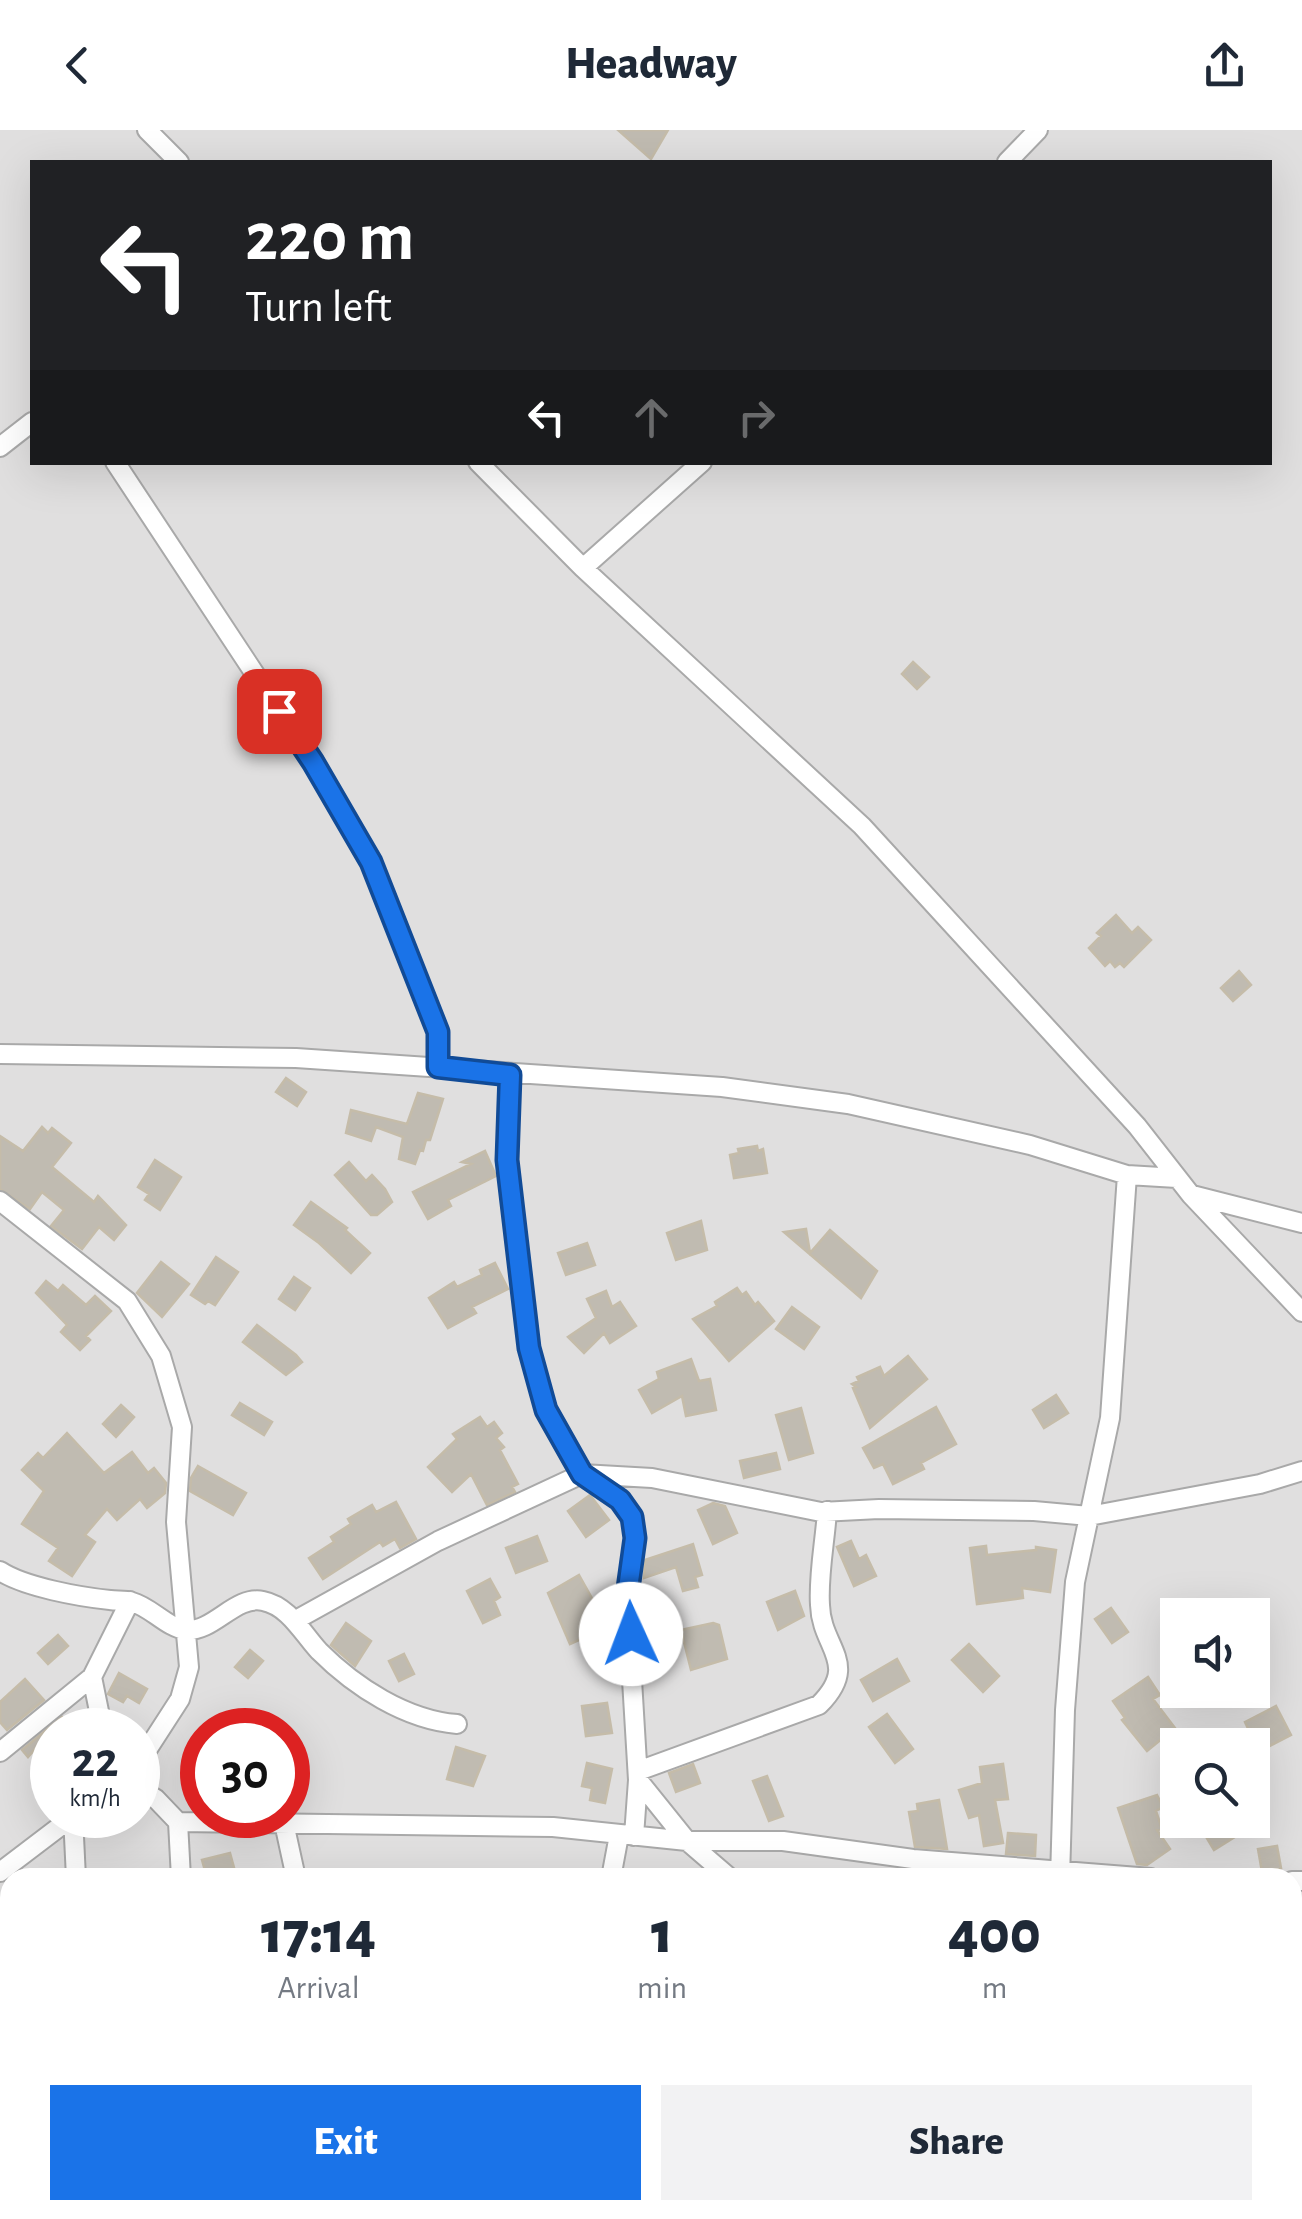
<!DOCTYPE html>
<style>
:root{--surface:#fff;--page:#f2f2f3;--text:#1f2937;--muted:#747a83;--accent:#1a73e8}
body{margin:0;font-family:"Alegreya Sans",sans-serif;background:var(--page);color:var(--text);height:100vh;display:flex;flex-direction:column;font-size:38px;white-space:nowrap}
*{box-sizing:border-box;margin:0}
p{font-size:32px;color:var(--muted)}
.icon{flex:none;width:55px;height:55px;fill:none;stroke:currentColor;stroke-width:2;stroke-linecap:round;stroke-linejoin:round}
.map{position:relative;flex:1;overflow:hidden}
.drawer{position:absolute;left:0px;top:1738px;width:1302px;height:352px;display:flex;flex-direction:column;background:var(--surface);border-radius:30px 30px 0 0;box-shadow:0 10px 40px #0002}
.drawer>*{flex:none}
.banner{position:absolute;left:30px;top:30px;width:1242px;height:305px;border-radius:0px;box-shadow:0 10px 40px #0002;background:#202124;color:#fff;overflow:hidden}
.tools{position:absolute;left:1160px;top:1468px;display:grid;gap:20px}
.tools a{display:grid;place-items:center;width:110px;height:110px;border-radius:0px;background:var(--surface);box-shadow:0 10px 40px #0002;font-size:50px}
.speed{position:absolute;left:30px;top:1578px;display:flex;gap:20px;font-size:50px;font-weight:700;text-align:center}
.speed>*{display:grid;place-content:center;width:130px;height:130px;border-radius:50%;background:var(--surface);box-shadow:0 10px 40px #0002;line-height:1}
.speed small{font-size:25px;font-weight:400}
.speed .limit{border:15px solid #d22;background:#fff;color:#111}
.pin{position:absolute;display:grid;place-items:center;width:85px;height:85px;color:#fff;margin:-42px;border-radius:20px;box-shadow:0 5px 15px #0006}
.me{position:absolute;width:110px;margin:-55px;rotate:358deg;stroke-linejoin:round;filter:drop-shadow(0 0 8px #0008)}
.turn{display:flex;align-items:center;gap:35px;height:210px;padding:0 50px;font-size:45px}
.turn .icon{width:130px;height:130px;stroke-width:2.5}
.turn b{display:block;font-size:70px;line-height:85px}
.lanes{display:flex;align-items:center;height:95px;padding:0 50px;background:#0003;justify-content:center;gap:50px;direction:ltr}
.lanes .off{opacity:.35}
.eta{display:flex;justify-content:space-evenly;align-items:center;height:170px;text-align:center}
.eta b{font-size:60px;font-weight:800;line-height:70px}
.button{display:flex;gap:20px;margin-top:auto;padding:20px 50px}
.button a{flex:1;height:115px;border-radius:0px;background:var(--accent);color:#fff;font-size:40px;font-weight:800;line-height:115px;text-align:center}
.button a+a{background:var(--page);color:var(--text)}
header{display:flex;justify-content:space-between;align-items:center;height:130px;padding:0 50px;background:var(--surface);font-size:45px;font-weight:800}
.map>svg:first-child{display:block}
.residential{fill:#e0dfdf;fill-rule:evenodd}
.building{fill:#c0bbb1;stroke:#c5bca9;stroke-width:2.5}
.lines{fill:none;stroke-linecap:round;stroke-linejoin:round}
.street-casing{stroke:#a9a9a9;stroke-width:22}
.street{stroke:#fff;stroke-width:18}
.route-casing{stroke:#114b97;stroke-width:25}
.route{stroke:#1a73e8;stroke-width:18}
</style>
<header><svg class="icon" aria-label="back" viewBox="0 0 24 24"><path d="M15 5l-7 7 7 7"/></svg>Headway<svg class="icon" aria-label="share" viewBox="0 0 24 24"><path d="M12 15V3M7 8l5-5 5 5M5 13v7h14v-7"/></svg></header>
<div class="map">
<svg width="1302" height="2089" viewBox="0 0 1302 2089">
<rect width="100%" height="100%" fill="#f2f1e8"/>
<path class="residential" d="M0 0H1302V2089H0ZM32 32H1270V332H32ZM1178 1485H1252V1560H1178ZM52 1600H138V1685H52ZM202 1600H288V1685H202ZM1178 1615H1252V1690H1178ZM10 1748H1292V2080H10Z"/>
<path class="building" d="M618 0H668L651 29Z
M913 532 929 547 917 559 902 544Z
M1116 785 1132 803 1138 797 1151 810 1124 837 1120 833 1115 837 1110 831 1105 836 1089 818 1101 806 1097 803Z
M1239 841 1251 855 1233 871 1221 858Z
M286 948 306 962 297 976 276 962Z
M418 963 443 969 430 1010H426L423 1021 420 1020 415 1034 399 1029 403 1007 376 997 371 1011 346 1003 351 980 407 994Z
M42 997 48 1003 52 998 71 1013 52 1037 94 1072 98 1066 126 1095 114 1110 99 1097 82 1119 51 1096 64 1080 42 1062 30 1079 0 1059V1006L23 1021Z
M757 1016 758 1021 763 1019 767 1043 734 1048 730 1025 739 1023 738 1019Z
M485 1021 496 1046 448 1070 451 1076 428 1089 413 1062 471 1034 462 1032Z
M155 1030 181 1047 160 1080 145 1070 149 1064 138 1057Z
M349 1032 366 1051 372 1045 385 1059 392 1072 377 1085H371L335 1045Z
M311 1072 347 1098 345 1100 370 1123 351 1143 319 1113 294 1095Z
M701 1091 707 1120 676 1130 667 1103Z
M806 1099 810 1123 830 1100 877 1141 861 1168 784 1102Z
M587 1113 595 1135 566 1145 558 1123Z
M216 1127 238 1142 215 1175 208 1171 205 1174 191 1165Z
M161 1132 189 1154 162 1187 137 1163Z
M495 1133 508 1159 472 1177 476 1183 448 1198 429 1168 454 1152 457 1157 482 1145 480 1140Z
M294 1147 310 1158 295 1180 279 1169Z
M46 1151 58 1161 63 1155 86 1175 95 1166 111 1181 86 1206 90 1210 80 1220 61 1202 67 1195 36 1163Z
M737 1158 742 1165 746 1162 755 1175 758 1172 774 1191 729 1231 693 1189 717 1176 715 1172Z
M606 1161 612 1177 620 1172 636 1196 610 1213 604 1203 584 1223 568 1207 596 1188 587 1169Z
M792 1177 819 1197 804 1219 776 1199Z
M257 1195 296 1225 302 1232 286 1245 243 1212Z
M908 1226 927 1249 870 1298 853 1258 856 1257 852 1254 859 1251 857 1247 880 1237 884 1246Z
M691 1229 699 1251 710 1249 716 1280 686 1286 682 1266 652 1283 639 1260 659 1249 657 1242Z
M1056 1265 1068 1283 1044 1298 1033 1280Z
M240 1273 272 1292 264 1305 232 1285Z
M121 1275 134 1287 116 1307 103 1294Z
M936 1277 956 1314 921 1333 924 1339 893 1354 883 1334 874 1338 863 1318Z
M801 1278 813 1323 789 1330 776 1285Z
M480 1287 487 1297 494 1292 502 1303 496 1308 504 1317 500 1320 518 1354 512 1357 515 1362 487 1375 471 1344 452 1362 428 1337 457 1309 453 1304Z
M67 1303 104 1343 132 1322 148 1343 154 1338 166 1353 165 1363 147 1378 140 1369 117 1390 107 1379 85 1405 95 1412 72 1446 49 1431 58 1418 22 1394 44 1361 22 1340 38 1323 43 1328Z
M776 1323 780 1339 744 1348 740 1331Z
M198 1336 246 1363 233 1385 190 1361 191 1348Z
M590 1365 609 1390 586 1407 568 1381Z
M396 1372 416 1409 400 1418 395 1409 383 1416 380 1412 323 1449 309 1428 334 1412 331 1407 351 1394 348 1389 372 1375 376 1382Z
M713 1373 725 1376 737 1403 713 1414 698 1380Z
M537 1406 547 1431 516 1443 506 1418Z
M851 1411 859 1429 866 1425 876 1446 854 1456 837 1417Z
M693 1414 702 1445 695 1447 698 1457 683 1461 676 1437 644 1448 645 1430Z
M986 1416 987 1425 1036 1420V1417L1056 1420 1050 1462 1022 1458 1023 1468 977 1474 970 1418Z
M579 1445 608 1497 570 1514 548 1463Z
M490 1449 500 1467 494 1471 500 1485 483 1493 467 1461Z
M795 1461 804 1486 778 1500 767 1472Z
M1111 1478 1128 1502 1112 1513 1095 1489Z
M346 1493 371 1511 355 1536 331 1515Z
M713 1493 719 1495 727 1529 691 1540 681 1500Z
M58 1505 68 1516 48 1534 38 1523Z
M969 1514 999 1546 983 1562 952 1530Z
M250 1520 263 1531 248 1548 235 1537Z
M404 1524 414 1544 399 1551 389 1531Z
M897 1529 909 1551 873 1571 861 1550Z
M119 1543 147 1559 139 1573 127 1566 123 1572 108 1564Z
M1148 1547 1160 1565 1153 1569 1175 1598 1147 1621 1122 1590 1125 1588 1113 1571Z
M25 1549 44 1570 7 1600 0 1592V1572Z
M607 1573 612 1603 586 1606 582 1576Z
M1276 1576 1291 1605 1252 1625V1607L1245 1592Z
M887 1584 913 1619 895 1633 869 1597Z
M62 1587 75 1600H52L28 1627 22 1620Z
M456 1617 485 1626 473 1656 447 1649Z
M587 1633 612 1639 605 1673 590 1670 592 1658 582 1656Z
M693 1634 700 1653 676 1662 669 1643Z
M1003 1634 1008 1669 995 1670 1003 1713 984 1716 979 1685 969 1688 959 1660 982 1653 980 1637Z
M767 1646 783 1686 769 1691 753 1651Z
M1157 1665 1163 1677 1156 1681 1162 1699 1157 1700 1170 1719 1147 1735 1137 1734 1118 1678Z
M939 1670 947 1719 915 1717 909 1682 918 1681 917 1674Z
M1196 1690H1262L1214 1720Z
M1008 1703 1036 1705 1035 1726 1006 1724Z
M1277 1716 1281 1738 1262 1742 1258 1719Z
M230 1723 236 1745 207 1748 202 1730Z"/>
<g class="lines">
<g class="street-casing">
<path id="street" d="M147 0 179 32
M1007 32 1038 0
M0 317 32 292
M115 332 313 632 371 732 438 902 439 937
M478 332 583 438 862 696 1137 996 1191 1065 1302 1182
M583 438 702 332
M0 924 296 928 722 957 848 974 1030 1015 1127 1045 1177 1048
M510 945 507 1030 529 1218 546 1280 582 1344 620 1370 631 1387 635 1408 627 1466 638 1650 687 1711 730 1748
M1192 1065 1302 1093
M0 1071 127 1171 161 1226 182 1297 176 1392 189 1537 180 1569 138 1634
M0 1441C24 1457 80 1467 110 1470 117 1471 125 1470 132 1472 151 1477 167 1498 186 1500 214 1502 235 1465 263 1471 289 1476 303 1504 319 1521 355 1557 406 1590 457 1594
M294 1491 438 1411 582 1344 652 1348 821 1382 879 1379 1034 1381 1089 1386 1260 1354 1302 1341
M92 1547 101 1591 107 1600
M0 1622 92 1547 130 1471
M638 1641 819 1575C861 1533 821 1518 820 1475 818 1445 825 1412 827 1381
M138 1658 156 1669 178 1692 553 1697 687 1711H783L913 1729 1151 1748
M73 1686 76 1748
M178 1692 181 1748
M284 1693 296 1748
M634 1706 638 1650
M0 1742 75 1685
M611 1748 619 1705
M1060 1748 1065 1580 1075 1452 1110 1288 1127 1045
M1292 1751H1302
M851 2080 914 2084 963 2080
M1096 2080 1115 2089
M1241 2080 1245 2089
M63 2089V2080
M358 2089 359 2080"/>
</g>
<use href="#street" class="street"/>
</g>
<g class="lines">
<g class="route-casing">
<path id="route" d="M279 581 313 632 371 732 438 902V937L510 945 507 1030 529 1218 546 1280 582 1344 620 1370 632 1387 635 1408 627 1466 631 1504"/>
</g>
<use href="#route" class="route"/>
</g>
</svg>
<div class="tools">
<a><svg class="icon" aria-label="sound" viewBox="0 0 24 24"><path d="M4 9h4l5-4v14l-5-4H4zM17 9q2 3 0 6"/></svg></a>
<a><svg class="icon" aria-label="search" viewBox="0 0 24 24"><circle cx="10" cy="10" r="6"/><path d="M15 15l6 6"/></svg></a>
</div>
<div class="speed"><div>22<small>km/h</small></div><div class="limit">30</div></div>
<div class="pin" style="left:279px;top:581px;background:#d93025"><svg class="icon" aria-label="arrive" viewBox="0 0 24 24"><path d="M6 21V4h12l-3 4 3 4H6"/></svg></div>
<svg class="me" style="left:631px;top:1504px" viewBox="-20 -20 40 40"><circle r="19" fill="#fff"/><path d="M0-13L10 11 0 6-10 11z" fill="#1a73e8"/></svg>
<div class="banner">
<div class="turn"><svg class="icon" aria-label="left" viewBox="0 0 24 24"><path d="M17 20v-9H6M10 6l-5 5 5 5"/></svg><div><b>220 m</b>Turn left</div></div>
<div class="lanes"><svg class="icon" aria-label="left" viewBox="0 0 24 24"><path d="M17 20v-9H6M10 6l-5 5 5 5"/></svg><svg class="icon off" aria-label="ahead" viewBox="0 0 24 24"><path d="M12 20V5M6 11l6-6 6 6"/></svg><svg class="icon off" aria-label="right" viewBox="0 0 24 24"><path d="M7 20v-9h11M14 6l5 5-5 5"/></svg></div>
</div>
<section class="drawer">
<div class="eta">
<div><b>17:14</b><p>Arrival</p></div>
<div><b>1</b><p>min</p></div>
<div><b>400</b><p>m</p></div>
</div>
<div class="button"><a>Exit</a><a>Share</a></div>
</section>
</div>
